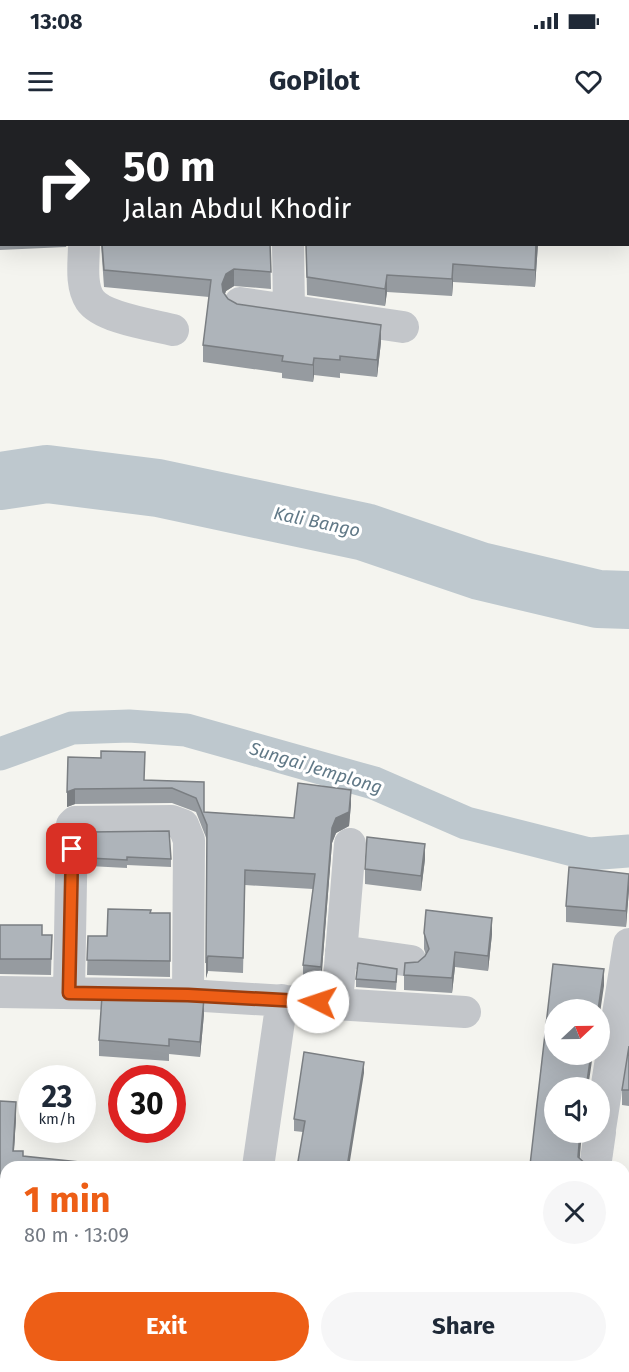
<!DOCTYPE html>
<meta charset="utf-8">
<style>
:root{--surface:#fff;--page:#f6f6f7;--text:#1f2937;--muted:#747a83;--accent:#ed5e16}
body{margin:0;font-family:"Fira Sans",sans-serif;background:var(--page);color:var(--text);height:100vh;display:flex;flex-direction:column;font-size:22px;white-space:nowrap}
*{box-sizing:border-box;margin:0}
p{font-size:20px;color:var(--muted)}
.icon{flex:none;width:33px;height:33px;fill:none;stroke:currentColor;stroke-width:2;stroke-linecap:round;stroke-linejoin:round}
.map{position:relative;flex:1;overflow:hidden}
.side{position:absolute;left:0px;top:1041px;width:630px;height:212px;display:flex;flex-direction:column;background:var(--surface);border-radius:18px 18px 0 0;box-shadow:0 6px 24px #0002}
.side>*{flex:none}
.top-card{position:absolute;left:0px;top:0px;width:630px;height:126px;box-shadow:0 6px 24px #0002;background:#202124;color:#fff;overflow:hidden}
.needle{width:39px;rotate:68deg}
.tools{position:absolute;left:544px;top:879px;display:grid;gap:12px}
.tools a{display:grid;place-items:center;width:66px;height:66px;border-radius:50%;background:var(--surface);box-shadow:0 6px 24px #0002;font-size:30px}
.speed{position:absolute;left:18px;top:945px;display:flex;gap:12px;font-size:30px;font-weight:700;text-align:center}
.speed>*{display:grid;place-content:center;width:78px;height:78px;border-radius:50%;background:var(--surface);box-shadow:0 6px 24px #0002;line-height:1}
.speed small{font-size:15px;font-weight:400}
.speed .limit{border:9px solid #d22;background:#fff;color:#111}
.pin{position:absolute;display:grid;place-items:center;width:51px;height:51px;color:#fff;margin:-26px;border-radius:12px;box-shadow:0 3px 9px #0006}
.me{position:absolute;width:66px;margin:-33px;rotate:274deg;stroke-linejoin:round;filter:drop-shadow(0 0 4px #0008)}
.turn{display:flex;align-items:center;gap:21px;height:126px;padding:0 24px;font-size:27px}
.turn .icon{width:78px;height:78px;stroke-width:2.5}
.turn b{display:block;font-size:42px;line-height:51px}
.round{display:grid;place-items:center;flex:none;width:63px;height:63px;border-radius:32px;background:var(--page)}
.summary{display:flex;align-items:center;justify-content:space-between;height:102px;padding:0 24px}
h1{font-size:36px;font-weight:700;line-height:45px;color:var(--accent)}
.action{display:flex;gap:12px;margin-top:auto;padding:12px 24px}
.action a{flex:1;height:69px;border-radius:36px;background:var(--accent);color:#fff;font-size:24px;font-weight:700;line-height:69px;text-align:center}
.action a+a{background:var(--page);color:var(--text)}
.status{display:flex;justify-content:space-between;align-items:center;height:42px;padding:0 30px;background:var(--surface);direction:ltr}
.status svg{height:16px;fill:currentColor}
header{display:flex;justify-content:space-between;align-items:center;height:78px;padding:0 24px;background:var(--surface);font-size:27px;font-weight:700}
.map>svg:first-child{display:block}
.lines{fill:none;stroke-linecap:round;stroke-linejoin:round}
.canal{stroke:#bec8ce;stroke-width:33}
.river{stroke:#bec8ce;stroke-width:58}
.minor{stroke:#c3c6ca;stroke-width:32}
.wall{fill:#969ba0}
.shaded-wall{fill:#7a7e82}
.building{fill:#aeb4ba;stroke:#7a7e82;stroke-width:1.5}
.route-casing{stroke:#9a3d0e;stroke-width:15}
.route{stroke:#ed5e16;stroke-width:10}
.labels{text-anchor:middle;dominant-baseline:central;stroke-width:6;stroke-linejoin:round;paint-order:stroke}
.water-label{font-size:18px;font-style:italic;fill:#617987;stroke:#fff}
</style>
<div class="status"><b>13:08</b><svg viewBox="0 0 49 12"><path d="M0 12V9h3v3zM5 12V6h3v6zM10 12V3h3v9zM15 12V0h3v12zM26 1h20v11H26zM47 4h2v5h-2z"/></svg></div>
<header><svg class="icon" aria-label="menu" viewBox="0 0 24 24"><path d="M4 6h16M4 12h16M4 18h16"/></svg>GoPilot<svg class="icon" aria-label="heart" viewBox="0 0 24 24"><path d="M12 20l-8-8c-3-5 5-10 8-4 3-6 11-1 8 4z"/></svg></header>
<div class="map">
<svg width="629" height="1252" viewBox="0 0 629 1252">
<rect width="100%" height="100%" fill="#f4f4ef"/>
<g class="lines">
<path class="canal" d="M0 634 72 608 129 606 186 610 374 663 466 703 589 734 629 731"/>
<path class="river" d="M0 361 47 354 158 368 365 412 480 451 598 479 629 480"/>
<path class="minor" d="M528 0V2
M86 2V0
M287 2V0
M0 9 2 10
M84 124C84 141 80 165 90 180 102 198 153 205 173 210
M288 124 289 190
M240 183 403 207
M341 831 411 841
M0 872 188 875 465 892
M69 873 72 705 75 702 172 701 183 705 189 720 188 875
M337 883 350 724
M600 1009 629 824
M258 1047 282 880
M595 1047 600 1012
M0 1126 6 1127
M624 1238H629
M91 1252V1246"/>
</g>
<path class="wall" d="M0 75H2V124H67L66 127 0 130Z
M101 124H270L271 169 234 166 226 171 225 174 228 179 237 184 381 222 377 257 340 253V258L314 255 313 262 282 258V253L203 242V225L209 177 104 167Z
M538 124 535 167 453 162 452 176 387 172 385 186 307 175 306 125Z
M68 637 144 660 204 662V692L294 698 351 684 349 706 336 713 332 723 321 862 303 860V845L313 769 245 765 243 853 208 851 206 858 207 720 196 692 172 683 75 684 67 687Z
M90 712 171 739V747L127 745V748L89 746Z
M425 739 421 771 365 764V749Z
M629 769 626 807 566 802V786Z
M150 793H170V857L87 855 88 816H107Z
M0 805 42 815H52L51 855 0 854Z
M424 813 492 814 488 851 455 847 452 873 404 870V855L426 835 424 829Z
M397 857 396 870 356 867V859Z
M204 894 200 937 169 934V941L99 936V920Z
M629 926V986L622 985V970Z
M364 953 303 1012 294 1011V999Z
M0 981 16 997 14 1031 6 1047V1110H0Z
M624 1057H629V1209L624 1208Z
M0 1142H6V1246H76L82 1252 0 1251Z"/>
<path class="shaded-wall" d="M536 124H538L535 167V150Z
M453 144V162L452 176V159Z
M234 149V166L226 171 222 181V164L226 154Z
M387 155V172L385 186V169Z
M381 205V222L377 257V240Z
M314 238V255L313 262V245Z
M75 669V684L67 687V672Z
M351 670V684L349 706 336 713 332 723 321 862V847L332 708 336 698Z
M425 724V739L421 771V756Z
M629 754V769L626 807V791Z
M492 798V814L488 851V836Z
M455 832V847L452 873V858Z
M208 836V851L206 858V843Z
M604 849V866L600 893V890H598Z
M204 878V894L200 937V922Z
M591 934H593L588 968H586Z
M364 942V953L349 1047H347Z
M16 982V997L13 1046V1031Z
M580 1012H582L579 1047 578 1037Z"/>
<path class="building" d="M105 0H265V2H105Z
M372 0H522L524 2H372Z
M583 0H629V66L628 2H583Z
M0 75H2V113H0Z
M102 124H270L271 152 234 149 226 154 222 164 223 172 228 179 237 184 381 205 377 240 340 236V240L314 238 313 245 282 241 283 236 203 225 211 160 104 150Z
M311 124H536L535 150 453 144 452 159 387 155 385 169 307 157 306 125Z
M101 631 145 632 144 660 204 662V692L294 698 298 663 351 670 349 692 336 698 332 708 321 847 303 845 315 754 245 750 243 838 208 836 206 843 207 705 196 678 172 668 75 669 67 672 68 637 101 638Z
M169 711 171 739 127 737V740L89 738 90 712Z
M367 717 425 724 421 756 365 749Z
M569 747 629 754 626 791 566 786Z
M108 789 151 790 150 793H170V841L87 840 88 816H107Z
M426 790 492 798 488 836 455 832 452 858 404 855 405 843 418 842 425 836 429 829 424 813Z
M0 805H42V815H52L51 839H0Z
M358 843 397 849 396 862 356 859Z
M553 844 604 849 598 890H555V934H591L586 968H555V1012H580L578 1037 589 1047H526V1044L530 1045Z
M102 876 204 878 200 922 169 919V926L99 920Z
M629 926V970H622Z
M304 932 364 942 347 1047H297L305 1001 294 999Z
M0 981 16 982 13 1031H23V1036L98 1044V1047H6V1095L0 1094Z
M624 1057H629V1192H624Z
M0 1142H6V1237L0 1236Z
M13 1246H76L82 1252H12Z
M106 1246H174L173 1252H100Z
M282 1246H415L414 1252H282Z
M469 1246H575V1249L606 1252H468Z"/>
<g class="lines">
<g class="route-casing">
<path id="route" d="M72 729 69 873 188 875 318 882"/>
</g>
<use href="#route" class="route"/>
</g>
<g class="labels">
<g class="water-label">
<text transform="translate(317 402) rotate(12)">Kali Bango</text>
<text transform="translate(316 648) rotate(17)">Sungai Jemplong</text>
</g>
</g>
</svg>
<div class="tools">
<a><svg class="needle" viewBox="-14 -14 28 28"><path d="M0-13l5 13h-10z" fill="#e53935"/><path d="M0 13l5-13h-10z" fill="#747a83"/></svg></a>
<a><svg class="icon" aria-label="sound" viewBox="0 0 24 24"><path d="M4 9h4l5-4v14l-5-4H4zM17 9q2 3 0 6"/></svg></a>
</div>
<div class="speed"><div>23<small>km/h</small></div><div class="limit">30</div></div>
<div class="pin" style="left:72px;top:729px;background:#d93025"><svg class="icon" aria-label="arrive" viewBox="0 0 24 24"><path d="M6 21V4h12l-3 4 3 4H6"/></svg></div>
<svg class="me" style="left:318px;top:882px" viewBox="-20 -20 40 40"><circle r="19" fill="#fff"/><path d="M0-13L10 11 0 6-10 11z" fill="#ed5e16"/></svg>
<div class="top-card">
<div class="turn"><svg class="icon" aria-label="right" viewBox="0 0 24 24"><path d="M7 20v-9h11M14 6l5 5-5 5"/></svg><div><b>50 m</b>Jalan Abdul Khodir</div></div>
</div>
<section class="side">
<div class="summary"><div><h1>1 min</h1><p>80 m · 13:09</p></div><a class="round"><svg class="icon" aria-label="close" viewBox="0 0 24 24"><path d="M6 6l12 12M18 6L6 18"/></svg></a></div>
<div class="action"><a>Exit</a><a>Share</a></div>
</section>
</div>
